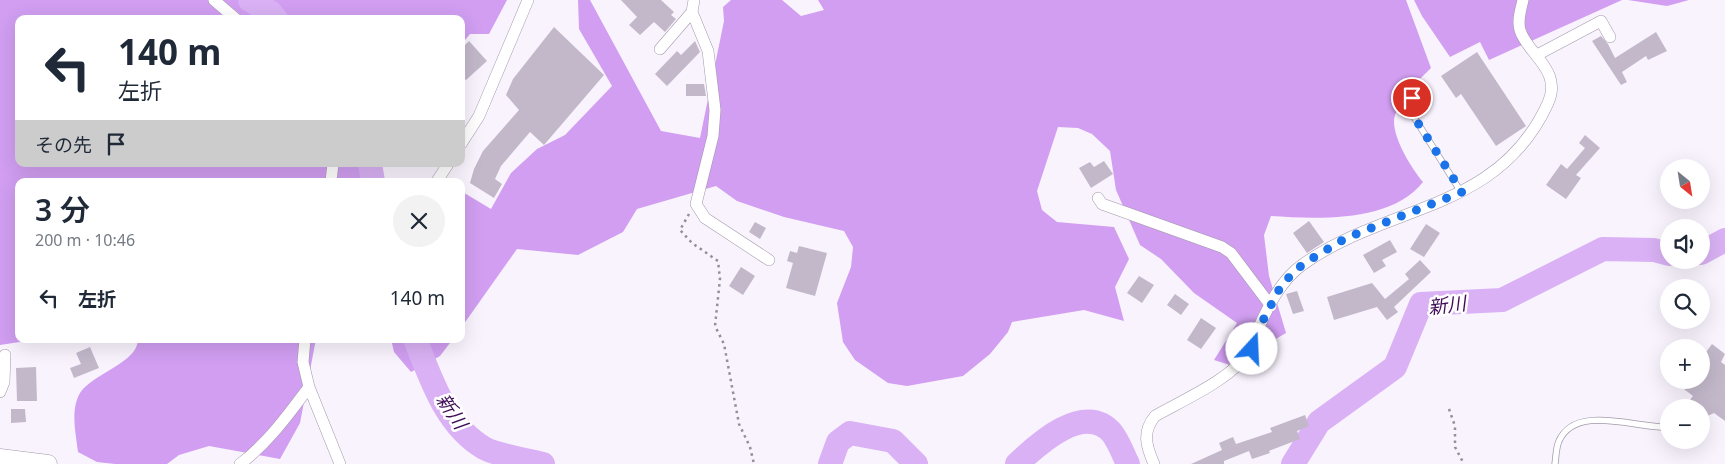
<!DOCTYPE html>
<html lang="ja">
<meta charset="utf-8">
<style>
:root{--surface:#fff;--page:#f2f2f3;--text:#1f2937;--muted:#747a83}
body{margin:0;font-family:"Noto Sans","Noto Sans JP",sans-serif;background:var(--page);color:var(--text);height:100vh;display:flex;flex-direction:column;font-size:19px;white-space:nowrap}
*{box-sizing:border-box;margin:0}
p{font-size:16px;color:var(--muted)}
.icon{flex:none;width:28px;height:28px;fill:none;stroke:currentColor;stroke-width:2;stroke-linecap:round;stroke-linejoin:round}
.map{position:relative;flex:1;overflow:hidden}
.sheet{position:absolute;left:15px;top:178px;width:450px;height:165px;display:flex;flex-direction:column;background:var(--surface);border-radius:10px;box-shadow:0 5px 20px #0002}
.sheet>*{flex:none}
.guide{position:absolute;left:15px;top:15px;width:450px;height:152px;border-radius:10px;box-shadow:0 5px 20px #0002;background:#fff;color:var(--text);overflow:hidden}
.needle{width:32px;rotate:150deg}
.controls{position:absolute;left:1660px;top:159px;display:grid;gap:10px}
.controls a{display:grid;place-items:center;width:50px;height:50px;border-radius:50%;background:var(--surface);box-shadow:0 5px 20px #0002;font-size:25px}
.pin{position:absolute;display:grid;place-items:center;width:42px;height:42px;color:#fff;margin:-21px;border:2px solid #fff;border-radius:50%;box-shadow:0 1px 5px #0007}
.me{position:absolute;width:55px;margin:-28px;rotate:20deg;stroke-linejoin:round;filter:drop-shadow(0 0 4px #0008)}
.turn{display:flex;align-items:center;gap:18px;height:105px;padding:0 20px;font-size:22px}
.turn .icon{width:65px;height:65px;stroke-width:2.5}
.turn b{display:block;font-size:35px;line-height:42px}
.then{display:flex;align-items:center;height:48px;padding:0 20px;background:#0003;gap:10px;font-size:19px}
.round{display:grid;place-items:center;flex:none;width:52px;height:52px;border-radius:26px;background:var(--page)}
.headline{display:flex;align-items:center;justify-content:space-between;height:85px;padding:0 20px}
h1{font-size:30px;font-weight:600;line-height:38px}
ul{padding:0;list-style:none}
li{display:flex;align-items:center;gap:15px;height:70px;padding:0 20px}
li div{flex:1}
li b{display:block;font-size:19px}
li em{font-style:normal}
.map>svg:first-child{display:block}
.forest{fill:#d19ef1}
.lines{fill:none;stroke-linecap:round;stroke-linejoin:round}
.river{stroke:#d9b1f4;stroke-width:24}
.building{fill:#c2b8ca}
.lane-casing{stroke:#a399aa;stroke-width:7}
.street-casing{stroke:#a399aa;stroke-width:12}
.primary-casing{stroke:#a399aa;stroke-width:19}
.path{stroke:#938e97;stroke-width:2.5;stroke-dasharray:2.5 4;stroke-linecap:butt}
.lane{stroke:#fff;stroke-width:5.5}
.street{stroke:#fff;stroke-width:11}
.primary{stroke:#fff;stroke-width:18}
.route{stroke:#1a73e8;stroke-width:9;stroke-dasharray:0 16.2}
.labels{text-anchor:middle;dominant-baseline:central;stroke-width:5;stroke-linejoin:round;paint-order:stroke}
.water-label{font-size:19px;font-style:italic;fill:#3f0d57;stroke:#fff}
</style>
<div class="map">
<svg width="1725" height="464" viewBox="0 0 1725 464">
<rect width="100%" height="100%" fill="#f9f3fe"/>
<path class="forest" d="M0 0H507L489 34H470L461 45V19H19V164H374L366 181H19V339H39L0 345Z
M578 0H590L661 131 700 138 724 21 723 7 731 0H782L801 16 824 10 818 0H1406L1431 68C1417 82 1402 96 1395 115 1389 133 1412 169 1423 182 1391 223 1317 219 1271 216L1264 235 1269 276 1286 333 1230 365 1214 360 1237 323 1194 293 1161 259 1140 245 1116 190 1110 151 1092 134 1078 128 1058 127 1037 191 1042 210 1057 222 1114 227 1129 259 1115 287 1124 321 1084 310 1012 322 1008 332 990 354 963 376 907 386 888 383 855 360 843 342 837 303 851 267 853 247 844 231 784 217 737 201 716 186 637 209 623 232 578 255 517 249 461 328V191L491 209 511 173 537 149 565 135 612 86 579 29Z
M1414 0H1622L1489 60 1480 42 1450 57 1422 16Z
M1628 0H1689L1667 6Z
M138 339H316L300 423 280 459 209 446 179 455 167 464H115L97 462 78 452C76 434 70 410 80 393 93 373 138 363 138 339Z
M391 339H453L440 356 411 372 394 352Z"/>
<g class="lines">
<path class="river" d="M250 0 270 12 276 19
M370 164 373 181
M1701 253 1725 240
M415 339C431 378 445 425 484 448 496 455 528 460 543 464
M830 464 838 442 850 433 893 441 916 464
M1017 464C1038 444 1085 401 1112 433 1119 442 1123 454 1128 464
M1293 464 1319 422 1395 367 1421 304 1502 300 1603 249 1654 250 1669 254"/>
</g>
<path class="building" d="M621 0H661L674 12 671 15 676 19 665 32 654 22 640 35 629 25 637 17Z
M554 27 604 75 544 145 530 132 501 166 495 179 502 184 494 198 470 183 474 169 483 151 519 110 506 95 513 79Z
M1656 32 1667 51 1648 60 1646 56 1622 72 1627 82 1621 85 1592 41 1601 36 1608 44 1615 58Z
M469 41 487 61 466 80 461 75V49Z
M695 41 700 52 667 86 655 74 677 51 681 55Z
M1477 52 1526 126 1496 146 1461 94 1456 98 1441 76Z
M686 84H704L706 96H686Z
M1585 135 1600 148 1576 175 1581 178 1566 199 1546 185 1561 164 1567 169 1585 148 1579 143Z
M1104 161 1113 174 1091 188 1079 168 1090 162 1094 167Z
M1309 221 1324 242 1307 253 1293 233Z
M755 222 766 228 760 239 749 232Z
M1426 224 1440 233 1424 257 1410 249Z
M1390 240 1397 252 1382 260 1386 266 1374 273 1363 255Z
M799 246 827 253 815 296 786 288 793 263 787 261 790 251 797 253Z
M1420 260 1431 272 1394 307 1398 312 1387 320 1377 307 1334 320 1327 297 1372 283 1385 299 1409 279 1405 274Z
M741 267 755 276 743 295 729 286Z
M1139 276 1154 285 1142 303 1127 293Z
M1297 291 1304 311 1293 314 1286 294Z
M1175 294 1189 304 1181 315 1167 305Z
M1201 318 1216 328 1201 349 1187 340Z
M1712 344 1725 354 1721 362 1725 365V421L1714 413 1701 419V408H1684L1693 396 1680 386 1685 380H1701V359Z
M90 347 99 368 74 378 70 368 81 364 76 353Z
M36 367 37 401H17L16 368Z
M11 409H25L26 422 11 423Z
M1305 415 1309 426 1297 431 1300 439 1269 451 1270 453 1252 459 1249 451 1224 461V464H1191L1222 450 1219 443 1233 437 1236 444 1272 432 1270 428Z"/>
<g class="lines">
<g class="lane-casing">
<path id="lane" d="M1412 98 1409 103V109L1461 192
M1555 464C1556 457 1556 447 1559 441 1576 403 1638 429 1669 427"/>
</g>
<g class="street-casing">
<path id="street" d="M214 0 236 19
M694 0 692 12 708 51 715 110 713 136 696 204 705 218 769 260
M660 49 692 12
M1537 55 1601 21 1610 37
M461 144 479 116 528 0
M331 181 333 164
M437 181 448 164
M1098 198 1102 204 1222 247 1231 253 1271 306
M305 339 303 362 309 387 340 464
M0 392 4 382 5 355
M240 464C268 443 288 415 309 387
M1154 464C1146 446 1142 432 1155 416 1185 399 1232 379 1251 350 1255 344 1255 336 1258 329 1269 305 1281 280 1302 265 1388 203 1498 213 1548 103 1563 70 1527 54 1520 30 1517 20 1521 9 1523 0"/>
</g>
<g class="primary-casing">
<path id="primary" d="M0 458 48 464"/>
</g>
<path class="path" d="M689 214 680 230 692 243 718 261 720 279 715 326 724 344 739 424 750 447 754 464
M1449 409 1455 426V447L1464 464"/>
<use href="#lane" class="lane"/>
<use href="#street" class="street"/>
<use href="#primary" class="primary"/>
</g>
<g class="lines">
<path class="route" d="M1252 349 1258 330 1282 284 1303 264 1346 238 1462 192 1409 109V103L1412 98"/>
</g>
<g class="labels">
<g class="water-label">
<text transform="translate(1447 305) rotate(-7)">新川</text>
<text transform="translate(452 411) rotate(56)">新川</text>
</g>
</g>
</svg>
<div class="controls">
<a><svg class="needle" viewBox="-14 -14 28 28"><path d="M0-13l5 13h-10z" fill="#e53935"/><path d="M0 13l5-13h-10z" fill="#747a83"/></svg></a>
<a><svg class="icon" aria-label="sound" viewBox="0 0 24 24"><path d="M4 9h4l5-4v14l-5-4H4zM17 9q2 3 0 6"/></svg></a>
<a><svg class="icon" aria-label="search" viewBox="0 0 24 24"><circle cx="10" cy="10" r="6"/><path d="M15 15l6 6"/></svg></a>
<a>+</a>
<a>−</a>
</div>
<div class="pin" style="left:1412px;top:98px;background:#d93025"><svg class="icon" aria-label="arrive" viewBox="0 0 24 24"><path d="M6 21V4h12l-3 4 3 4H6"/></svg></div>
<svg class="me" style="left:1252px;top:349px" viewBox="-20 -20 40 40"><circle r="19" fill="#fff"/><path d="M0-13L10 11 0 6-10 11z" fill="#1a73e8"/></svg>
<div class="guide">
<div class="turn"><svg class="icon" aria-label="left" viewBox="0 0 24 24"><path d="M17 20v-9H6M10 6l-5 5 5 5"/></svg><div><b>140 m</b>左折</div></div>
<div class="then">その先<svg class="icon" aria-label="arrive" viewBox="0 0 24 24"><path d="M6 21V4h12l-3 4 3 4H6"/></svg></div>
</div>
<section class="sheet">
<div class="headline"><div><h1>3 分</h1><p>200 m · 10:46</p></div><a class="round"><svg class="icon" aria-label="close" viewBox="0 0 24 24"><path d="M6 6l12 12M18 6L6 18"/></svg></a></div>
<ul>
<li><svg class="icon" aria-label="left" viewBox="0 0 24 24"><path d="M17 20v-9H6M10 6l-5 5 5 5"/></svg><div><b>左折</b></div><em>140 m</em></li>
</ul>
</section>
</div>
